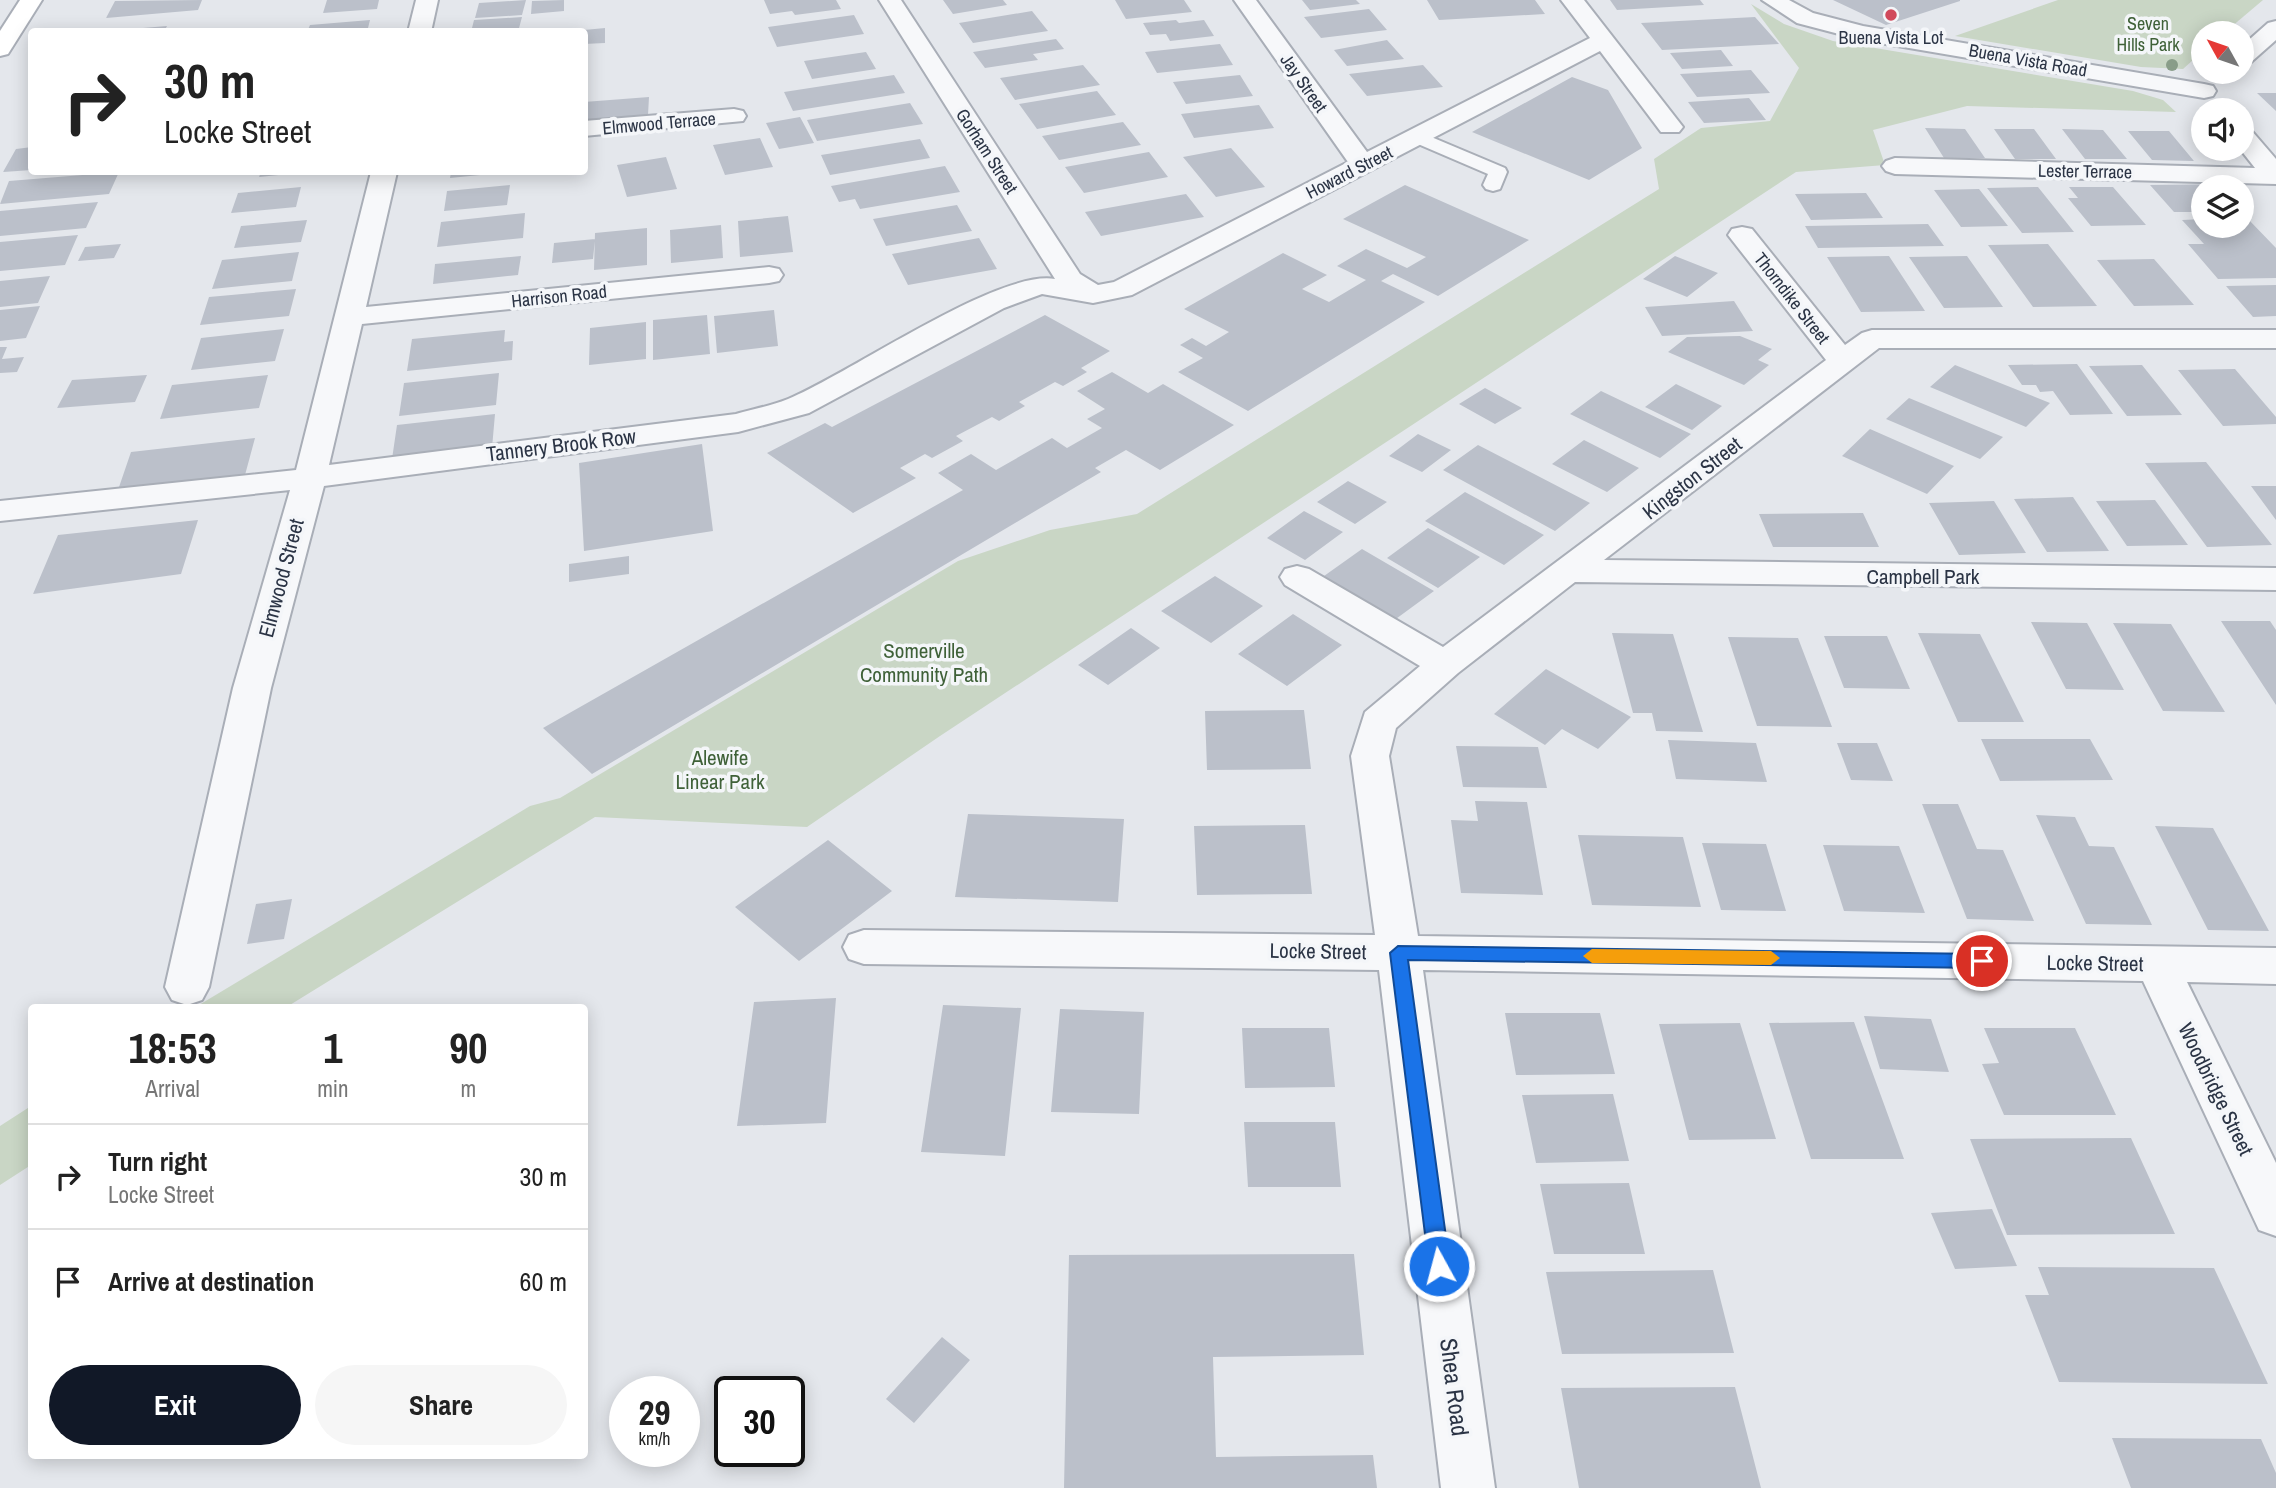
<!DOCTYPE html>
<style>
:root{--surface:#fff;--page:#f6f6f6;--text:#222;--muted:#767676;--line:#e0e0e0;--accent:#111827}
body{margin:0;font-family:"Archivo Narrow",sans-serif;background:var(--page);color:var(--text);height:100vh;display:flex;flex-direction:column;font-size:26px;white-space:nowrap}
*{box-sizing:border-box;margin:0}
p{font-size:23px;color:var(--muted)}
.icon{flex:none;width:38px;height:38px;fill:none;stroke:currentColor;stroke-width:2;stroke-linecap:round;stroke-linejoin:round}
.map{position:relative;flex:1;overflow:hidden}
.details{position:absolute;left:28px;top:1004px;width:560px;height:455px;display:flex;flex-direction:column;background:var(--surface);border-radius:7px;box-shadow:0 4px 18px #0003}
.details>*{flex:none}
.top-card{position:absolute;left:28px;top:28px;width:560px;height:147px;border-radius:7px;box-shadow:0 4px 18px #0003;background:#fff;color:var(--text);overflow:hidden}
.needle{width:46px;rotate:310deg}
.tools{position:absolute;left:2191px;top:21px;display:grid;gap:14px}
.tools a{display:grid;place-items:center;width:63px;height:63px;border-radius:50%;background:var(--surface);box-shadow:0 4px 18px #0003;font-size:35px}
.speed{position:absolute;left:609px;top:1376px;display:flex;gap:14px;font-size:35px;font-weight:700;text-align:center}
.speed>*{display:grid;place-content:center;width:91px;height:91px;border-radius:50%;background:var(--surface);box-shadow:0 4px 18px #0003;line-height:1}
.speed small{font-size:18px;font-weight:400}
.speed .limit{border:4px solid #111;border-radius:10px;background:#fff;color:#111}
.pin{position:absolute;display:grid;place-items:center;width:60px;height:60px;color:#fff;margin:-30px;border:4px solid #fff;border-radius:50%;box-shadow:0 2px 7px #0007}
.me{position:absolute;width:77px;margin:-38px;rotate:353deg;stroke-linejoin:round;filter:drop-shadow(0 0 5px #0008)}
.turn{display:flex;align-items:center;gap:24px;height:147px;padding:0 21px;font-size:32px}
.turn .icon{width:91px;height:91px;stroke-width:2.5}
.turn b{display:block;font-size:49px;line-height:60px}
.eta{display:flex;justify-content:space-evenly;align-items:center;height:119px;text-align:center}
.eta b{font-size:42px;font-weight:800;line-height:49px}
.button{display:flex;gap:14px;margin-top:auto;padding:14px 21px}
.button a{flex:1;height:80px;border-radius:42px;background:var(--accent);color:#fff;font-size:28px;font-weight:800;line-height:80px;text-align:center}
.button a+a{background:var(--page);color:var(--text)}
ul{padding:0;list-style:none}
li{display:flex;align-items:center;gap:21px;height:105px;padding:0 21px;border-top:2px solid var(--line)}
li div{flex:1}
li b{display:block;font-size:26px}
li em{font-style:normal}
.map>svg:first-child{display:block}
.green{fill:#c9d6c5}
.building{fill:#bbc0ca}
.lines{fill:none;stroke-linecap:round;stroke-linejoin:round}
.lane-casing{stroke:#a9aeb7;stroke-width:4}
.street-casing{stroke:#a9aeb7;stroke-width:4}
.secondary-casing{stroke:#a9aeb7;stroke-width:4}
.lane{fill:#f7f8fa;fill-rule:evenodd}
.street{fill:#f7f8fa;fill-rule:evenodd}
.secondary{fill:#fff;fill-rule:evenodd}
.tree{fill:#899d89}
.route{fill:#1a73e8;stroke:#114b97;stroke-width:2}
.slow{fill:#f59e0b}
.poi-dot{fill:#d1495b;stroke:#f4f6f9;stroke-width:2.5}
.labels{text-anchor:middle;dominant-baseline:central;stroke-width:7;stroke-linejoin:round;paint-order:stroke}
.far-park-label{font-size:18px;fill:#3f6138;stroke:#f4f6f9}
.far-poi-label{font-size:18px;fill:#2b3445;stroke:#f4f6f9}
.far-street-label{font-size:18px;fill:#2b3445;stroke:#f4f6f9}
.street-label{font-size:21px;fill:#2b3445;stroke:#f4f6f9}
.park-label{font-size:21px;fill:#3f6138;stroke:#f4f6f9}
.near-street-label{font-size:24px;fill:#2b3445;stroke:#f4f6f9}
</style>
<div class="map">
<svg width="2276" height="1488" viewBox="0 0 2276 1488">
<rect width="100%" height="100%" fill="#e4e7ec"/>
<path class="green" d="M2058 0H2263L2224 33H2203V51L2183 69 2141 67 1955 36Z
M1751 4 1784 24 1833 41 2133 91 2163 100 2176 112 1967 106 1873 130 1885 165 1796 172 940 736 807 827 595 817 285 1008H194L530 806 560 798 958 561 1050 530 1137 514 1659 189 1654 159 1701 128 1770 121 1799 68Z
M31 1106V1165L0 1185V1126Z"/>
<path class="building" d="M202 0 198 10 106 18 115 1Z
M327 0H379L377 9 323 13Z
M526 0 522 15 475 18 479 3Z
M564 0V11L531 14 532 1Z
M764 0H836L841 9 795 15 792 11 770 14Z
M943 0H1003L1007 5 953 14Z
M1115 0H1184L1192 12 1126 19Z
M1302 0H1356L1360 4 1310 10Z
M1427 0H1535L1545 14 1439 20Z
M1610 0H1700L1704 5 1617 10Z
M1833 0H1960V1L1886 25Z
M1369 9 1387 30 1321 38 1304 17Z
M1032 11 1048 31 973 43 959 23Z
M854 15 864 34 777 47 768 27Z
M522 17 518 32H471L474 20Z
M1755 17 1779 44 1662 50 1641 23Z
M370 20 367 32H307L310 25Z
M1176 20 1179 23 1204 20 1214 36 1170 41 1166 34 1150 35 1143 23Z
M167 26 164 32H119V30Z
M605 28V43L584 44V30Z
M1056 39 1064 49 1033 54 1038 60 985 68 973 52Z
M1387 40 1404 59 1347 66 1334 50Z
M1220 44 1233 65 1157 73 1145 52Z
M1721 50 1733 66 1682 69 1670 53Z
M866 52 876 69 812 79 804 61Z
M1083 65 1100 85 1015 100 1000 78Z
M1423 65 1443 87 1367 96 1349 74Z
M1751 70 1770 93 1697 97 1680 74Z
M894 75 905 93 793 111 784 92Z
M1240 75 1253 96 1186 104 1173 82Z
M1572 77 1608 90 1642 148 1589 180 1472 132Z
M1097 91 1116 115 1037 129 1019 104Z
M2257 93H2276V111Z
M649 97 648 115 584 120V102Z
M1749 98 1766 120 1704 123 1688 102Z
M910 103 923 124 817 141 807 120Z
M1259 105 1274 128 1194 138 1181 114Z
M800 117 814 143 779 149 766 123Z
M1123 122 1141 145 1059 160 1042 136Z
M1925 128 1965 129 1985 158H1944Z
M1994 129H2034L2056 159H2015Z
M2062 129 2103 130 2127 159H2085Z
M2128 131H2169L2194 161 2152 160Z
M760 138 773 167 725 175 713 145Z
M920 139 930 158 830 175 821 155Z
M32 147V170L3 172 16 149Z
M1231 148 1265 187 1216 197 1183 157Z
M1149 152 1168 177 1084 193 1065 167Z
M666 157 677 189 627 197 617 165Z
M945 166 960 192 860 209 855 199 839 202 831 186Z
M119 172 109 194 0 204 9 181Z
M261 172H298V173L259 177Z
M451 172H500V173L450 178Z
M2227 184 2230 187H2203V212H2174L2150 185Z
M510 185 507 205 444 211 447 191Z
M1405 185 1529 240 1438 296 1393 274 1381 281 1425 302 1248 411 1178 372 1203 358 1180 345 1192 338 1206 346 1229 332 1184 309 1283 253 1327 275 1302 289 1329 302 1366 280 1337 266 1366 249 1407 268 1426 257 1343 219Z
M301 187 296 207 231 213 238 193Z
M2038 187 2074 232 2022 233 1987 188Z
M2069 187H2113L2146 225 2091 226 2068 198H2078Z
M1979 189 2008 226 1961 227 1934 190Z
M1866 193 1883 218 1811 220 1795 194Z
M1186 194 1204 217 1101 236 1085 212Z
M98 202 86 228 0 236V211Z
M957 205 972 231 886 246 873 219Z
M525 213 523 238 437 247 441 222Z
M788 216 793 252 740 257 738 221Z
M2203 219V226H2242V219H2248L2276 248V278L2218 279 2188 244H2204L2182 220Z
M307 220 301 242 234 248 241 226Z
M1928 224 1944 246 1818 248 1805 226Z
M721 225 723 258 671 263 670 230Z
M647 228V265L594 270 595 233Z
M78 235 65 265 0 271V242Z
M979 238 997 269 908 285 892 254Z
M595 239 593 259 552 263 554 243Z
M121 244 114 258 78 261 85 247Z
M2048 244 2097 306 2033 307 1988 245Z
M299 252 292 281 212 289 222 260Z
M521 256 518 275 433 284 435 264Z
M1675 256 1718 273 1687 297 1643 279Z
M1889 256 1925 311 1861 312 1827 257Z
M1967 256 2003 307 1944 308 1909 257Z
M2154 259 2194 305 2134 306 2097 260Z
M50 276 38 303 0 307V281Z
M2276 285V316L2253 317 2226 286Z
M296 289 289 316 200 325 209 297Z
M1734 301 1753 331 1662 336 1645 307Z
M40 306 26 338 0 341V310Z
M774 310 778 346 717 353 714 316Z
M707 315 710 354 653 360V320Z
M1045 315 1110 351 1081 368 1087 372 1063 386 1055 382 1019 402 1025 406 999 421 992 417 956 436 963 441 932 458 925 454 900 468 916 478 853 513 767 453 825 423 832 427Z
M646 322V359L589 365 590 328Z
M284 329 275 361 191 370 201 338Z
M505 330 504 342 513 341 512 360 407 371 412 339Z
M1740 336 1772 349 1758 360 1769 365 1744 385 1668 352 1687 337Z
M0 347H7L2 359 24 357 17 372 0 373Z
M2077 364 2113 414 2070 415 2053 391 2040 392 2036 385H2022L2008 365Z
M1955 365 2050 403 2026 427 1930 387Z
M2142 365 2182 415 2127 416 2089 366Z
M2235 369 2276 417V424L2223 426 2178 370Z
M1112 372 1148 393 1163 384 1234 425 1160 470 1126 450 1095 468 1101 472 592 774 543 728 963 490 938 473 971 454 996 470 1052 438 1067 448 1102 428 1087 419 1105 409 1077 391Z
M499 373 496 405 399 416 404 383Z
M147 375 135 402 57 408 72 380Z
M268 375 259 408 160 419 172 385Z
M1676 384 1722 406 1692 430 1645 407Z
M1485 388 1522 408 1495 424 1459 404Z
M1601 391 1691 434 1660 458 1570 414Z
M1909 398 2003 437 1980 459 1886 419Z
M495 414 492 448 392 459 397 425Z
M1870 429 1954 466 1927 494 1842 456Z
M1418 434 1451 450 1422 472 1389 456Z
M255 438 245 475 118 490 131 452Z
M1584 440 1639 468 1607 492 1552 464Z
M702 444 713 531 584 551 579 463Z
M1478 445 1590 503 1555 531 1443 470Z
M2206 462 2272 545 2207 547 2145 463Z
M1348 481 1387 502 1355 524 1317 502Z
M2251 486H2276V520Z
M1465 492 1544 535 1504 565 1425 521Z
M2073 497 2109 551 2047 552 2014 499Z
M2155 500 2188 545 2127 546 2096 501Z
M1994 501 2026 553 1959 555 1929 503Z
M1304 511 1343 532 1305 560 1267 538Z
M1863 513 1879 547H1773L1759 514Z
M198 520 181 574 33 594 58 535Z
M1428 528 1480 557 1438 588 1387 558Z
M1362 549 1434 591 1389 624 1317 581Z
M629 556V574L569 582V564Z
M1215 576 1263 606 1211 643 1161 611Z
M1293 614 1342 645 1287 686 1238 654Z
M2221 621H2270L2276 630V705Z
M2031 622 2087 623 2124 690 2066 689Z
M2113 623 2171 624 2225 712 2163 711Z
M1131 628 1160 648 1108 685 1078 665Z
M1612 633 1673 634 1703 732 1656 731 1652 713H1633Z
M1918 633 1980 634 2024 722H1958Z
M1824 636H1887L1910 689 1844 688Z
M1728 637 1798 638 1832 727 1757 726Z
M1546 669 1631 717 1598 749 1562 729 1545 745 1494 714Z
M1304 710 1311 769 1207 770 1205 711Z
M1981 739H2090L2113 780 2000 781Z
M1668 740 1756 743 1767 782 1676 779Z
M1837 743H1877L1893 781 1851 780Z
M1456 746 1538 747 1547 788 1463 787Z
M1475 801 1527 802 1543 895 1461 893 1451 820 1478 821Z
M1922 804H1958L1977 849 2003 850 2034 921 1967 919Z
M968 814 1124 819 1118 902 955 897Z
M2036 815 2075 817 2089 846 2114 847 2152 925 2086 924Z
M1305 825 1312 894 1197 895 1194 826Z
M2155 826 2213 828 2269 931 2208 930Z
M1578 835 1683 837 1701 907 1592 905Z
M828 840 892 891 799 961 735 907Z
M1702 843 1766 844 1786 911 1721 910Z
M1823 845 1899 846 1925 913 1844 911Z
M292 899 284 939 247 944 256 904Z
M836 998 826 1123 737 1126 754 1002Z
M943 1005 1021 1008 1005 1156 921 1152Z
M1060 1009 1144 1012 1139 1114 1051 1112Z
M1505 1013H1600L1615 1074 1516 1075Z
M1864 1016 1931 1019 1949 1072 1880 1069Z
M1854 1022 1904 1159H1811L1769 1023Z
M1740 1023 1776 1139 1689 1140 1659 1024Z
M1242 1028H1329L1335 1087 1245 1088Z
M1984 1028H2075L2116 1115H2004L1982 1064 1999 1063Z
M1613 1094 1629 1161 1536 1163 1522 1095Z
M1244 1122H1335L1341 1187H1248Z
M2131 1138 2175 1234 2007 1235 1970 1139Z
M1629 1183 1645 1254H1554L1540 1184Z
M1992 1209 2017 1266 1955 1269 1931 1213Z
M1354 1254 1364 1355 1213 1357 1216 1457 1373 1455 1377 1488H1064L1069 1255Z
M2038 1267 2214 1268 2268 1384 2059 1382 2025 1295H2049Z
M1713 1270 1734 1353 1562 1354 1546 1272Z
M942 1337 970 1360 914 1423 886 1399Z
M1735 1387 1761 1488H1579L1561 1388Z
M2112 1438 2261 1439 2276 1473V1488H2131Z"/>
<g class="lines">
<g class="lane-casing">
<path id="lane" d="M1417 131 1505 168 1507 172 1500 189 1493 191 1486 189 1483 185 1488 174 1411 141 1408 137Z"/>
</g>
<g class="street-casing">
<path id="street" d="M416 0H438L431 32H408Z
M879 0H901L1080 274 1098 285 1114 282 1348 162 1234 0H1256L1367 152 1590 38 1561 0H1584L1683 127 1679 132H1661L1600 51 1132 295 1093 303 1042 294 1004 308 809 413 738 432 324 486 271 688 209 987 202 1000 187 1005 172 1000 165 987 233 688 290 490 0 521V501L296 470 371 172H397L366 307 769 267 779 269 783 275 779 281 769 283 362 324 329 465 736 414C753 409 771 406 788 399 849 374 998 269 1055 279Z
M1762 0H1789L1813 13 1863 26 2204 84 2213 86 2216 91 2213 96 2204 98 1862 40 1797 23Z
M2276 21V40L2250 63 2242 65V46L2268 23Z
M734 109 743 111 746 116 743 121 584 136V121Z
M2242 127 2251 130 2276 159V184L1895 174 1886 171 1882 166 1886 161 1895 158 2255 168 2240 149Z
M1742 227 1752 229 1845 345 1862 333 1872 330H2276V348H1879L1604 560 2276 568V590L1575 582 1458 673 1396 728 1389 756 1418 936 2276 948V984L2187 982 2276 1163V1236L2259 1230 2143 981 1423 970 1495 1488H1441L1379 970 864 964 849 959 843 947 849 935 864 930 1375 935 1351 756 1365 712 1420 666 1285 585 1280 577 1285 569 1297 566 1309 569 1443 647 1826 360 1728 235 1732 229Z"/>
</g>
<g class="secondary-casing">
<path id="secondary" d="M20 0H42L8 54 0 56V31Z"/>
</g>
<use href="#lane" class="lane"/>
<use href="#street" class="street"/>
<use href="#secondary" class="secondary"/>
</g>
<circle class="tree" cx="2172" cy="65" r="6"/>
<path class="route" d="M1398 946 1982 954 1990 961 1982 968 1408 960 1450 1266 1447 1273 1439 1276 1432 1273 1429 1266 1390 953Z"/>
<path class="slow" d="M1592 949 1771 951 1780 958 1771 965 1592 963 1583 956Z"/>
<circle class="poi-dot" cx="1891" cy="15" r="7"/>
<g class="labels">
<g class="far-park-label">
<text x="2148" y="23">Seven<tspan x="2148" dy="21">Hills Park</tspan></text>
</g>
<g class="far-poi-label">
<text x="1891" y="37">Buena Vista Lot</text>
</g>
<g class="far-street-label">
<text transform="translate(2028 60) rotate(10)">Buena Vista Road</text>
<text transform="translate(1304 83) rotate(55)">Jay Street</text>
<text transform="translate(659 123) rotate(-5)">Elmwood Terrace</text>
<text transform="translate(987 151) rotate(57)">Gorham Street</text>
<text transform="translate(2085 171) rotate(1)">Lester Terrace</text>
<text transform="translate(1349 172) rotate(-27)">Howard Street</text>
<text transform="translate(559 296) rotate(-6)">Harrison Road</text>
<text transform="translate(1792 298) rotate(52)">Thorndike Street</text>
</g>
<g class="street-label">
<text transform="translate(561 445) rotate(-7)">Tannery Brook Row</text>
<text transform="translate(1692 478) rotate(-38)">Kingston Street</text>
<text x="1923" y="576">Campbell Park</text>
<text transform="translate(281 578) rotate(-75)">Elmwood Street</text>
<text transform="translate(1318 951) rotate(1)">Locke Street</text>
<text transform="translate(2095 963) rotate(1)">Locke Street</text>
<text transform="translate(2216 1089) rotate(64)">Woodbridge Street</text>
</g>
<g class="park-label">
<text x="924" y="650">Somerville<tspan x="924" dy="24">Community Path</tspan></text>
<text x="720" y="757">Alewife<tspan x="720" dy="24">Linear Park</tspan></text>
</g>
<g class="near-street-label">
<text transform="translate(1455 1387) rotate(83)">Shea Road</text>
</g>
</g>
</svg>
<div class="tools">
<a><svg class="needle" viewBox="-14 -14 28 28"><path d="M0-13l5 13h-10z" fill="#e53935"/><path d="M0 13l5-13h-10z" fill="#767676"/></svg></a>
<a><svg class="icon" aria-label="sound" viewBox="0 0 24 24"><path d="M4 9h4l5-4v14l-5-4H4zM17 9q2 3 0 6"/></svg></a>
<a><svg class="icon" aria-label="layers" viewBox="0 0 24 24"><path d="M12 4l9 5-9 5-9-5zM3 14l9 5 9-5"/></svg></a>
</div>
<div class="speed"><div>29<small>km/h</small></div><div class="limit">30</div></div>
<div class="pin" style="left:1982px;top:961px;background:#d93025"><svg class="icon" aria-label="arrive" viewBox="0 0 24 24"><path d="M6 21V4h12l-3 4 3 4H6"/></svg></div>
<svg class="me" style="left:1439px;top:1266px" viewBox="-20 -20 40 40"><circle r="17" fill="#1a73e8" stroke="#fff" stroke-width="3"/><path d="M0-11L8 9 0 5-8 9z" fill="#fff"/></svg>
<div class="top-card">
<div class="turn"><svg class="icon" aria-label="right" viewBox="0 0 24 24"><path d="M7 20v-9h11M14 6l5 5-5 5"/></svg><div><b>30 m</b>Locke Street</div></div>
</div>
<section class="details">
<div class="eta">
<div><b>18:53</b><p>Arrival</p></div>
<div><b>1</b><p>min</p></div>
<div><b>90</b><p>m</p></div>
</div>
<ul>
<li><svg class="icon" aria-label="right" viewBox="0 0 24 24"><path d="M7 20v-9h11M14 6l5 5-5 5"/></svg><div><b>Turn right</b><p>Locke Street</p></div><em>30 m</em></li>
<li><svg class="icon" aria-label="arrive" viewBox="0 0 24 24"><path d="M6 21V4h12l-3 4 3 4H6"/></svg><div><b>Arrive at destination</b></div><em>60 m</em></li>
</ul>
<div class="button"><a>Exit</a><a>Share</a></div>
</section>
</div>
